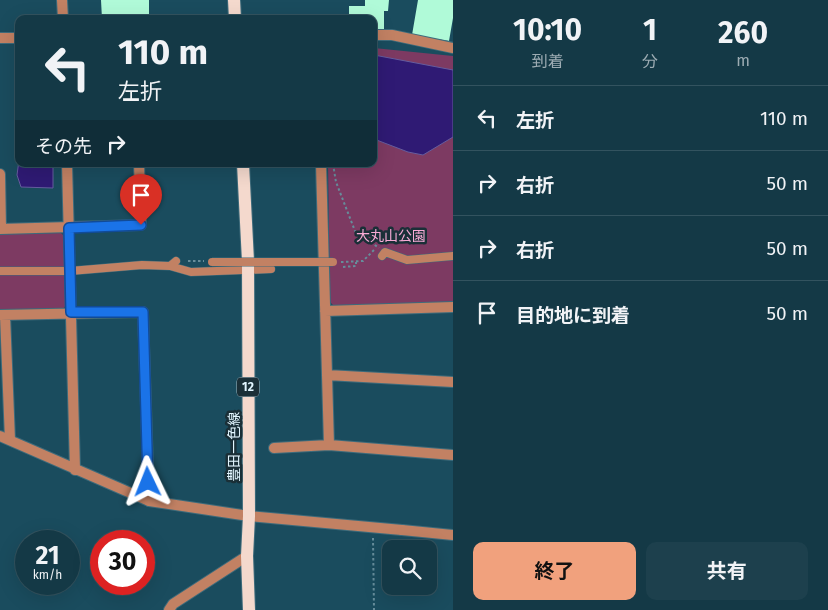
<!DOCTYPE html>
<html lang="ja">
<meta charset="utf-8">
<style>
:root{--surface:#143946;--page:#1d404d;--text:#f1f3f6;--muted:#9dacb3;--line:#33535f;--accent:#f1a17d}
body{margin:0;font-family:"Fira Sans","Noto Sans JP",sans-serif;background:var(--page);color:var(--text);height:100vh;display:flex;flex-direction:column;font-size:19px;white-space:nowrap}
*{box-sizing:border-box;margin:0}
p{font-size:16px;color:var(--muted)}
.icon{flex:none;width:28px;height:28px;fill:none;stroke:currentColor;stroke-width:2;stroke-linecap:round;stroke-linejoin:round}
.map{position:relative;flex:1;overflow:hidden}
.sheet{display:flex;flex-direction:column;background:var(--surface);width:375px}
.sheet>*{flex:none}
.guide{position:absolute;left:15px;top:15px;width:362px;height:152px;border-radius:10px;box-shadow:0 5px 20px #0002,0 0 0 1px var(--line);background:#143946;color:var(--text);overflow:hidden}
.tools{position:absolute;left:382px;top:540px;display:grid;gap:10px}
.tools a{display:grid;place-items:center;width:55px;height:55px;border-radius:10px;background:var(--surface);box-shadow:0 5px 20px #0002,0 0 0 1px var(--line);font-size:25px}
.speed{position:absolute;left:15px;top:530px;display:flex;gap:10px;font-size:25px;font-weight:700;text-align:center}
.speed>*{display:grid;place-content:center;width:65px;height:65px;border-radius:50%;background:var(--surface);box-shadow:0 5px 20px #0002,0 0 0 1px var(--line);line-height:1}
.speed small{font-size:12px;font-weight:400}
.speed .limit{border:8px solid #d22;background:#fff;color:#111}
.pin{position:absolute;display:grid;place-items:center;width:42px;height:42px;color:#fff;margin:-51px -21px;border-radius:50% 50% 50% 0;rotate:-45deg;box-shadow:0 0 5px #0007}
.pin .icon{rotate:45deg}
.me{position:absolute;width:55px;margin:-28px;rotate:358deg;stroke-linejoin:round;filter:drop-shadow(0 0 4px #0008)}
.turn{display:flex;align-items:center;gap:18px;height:105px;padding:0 20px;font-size:22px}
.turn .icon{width:65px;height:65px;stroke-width:2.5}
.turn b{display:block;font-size:35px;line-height:42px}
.then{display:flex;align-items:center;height:48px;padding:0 20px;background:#0003;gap:10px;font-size:19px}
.eta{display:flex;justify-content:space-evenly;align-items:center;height:85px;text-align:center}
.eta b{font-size:30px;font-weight:700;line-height:35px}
.button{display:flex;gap:10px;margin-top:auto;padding:10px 20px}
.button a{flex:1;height:58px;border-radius:10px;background:var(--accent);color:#111;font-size:20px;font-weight:700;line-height:58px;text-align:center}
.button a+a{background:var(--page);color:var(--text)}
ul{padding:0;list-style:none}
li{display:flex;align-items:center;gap:15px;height:65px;padding:0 20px;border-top:1px solid var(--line)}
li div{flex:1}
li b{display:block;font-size:19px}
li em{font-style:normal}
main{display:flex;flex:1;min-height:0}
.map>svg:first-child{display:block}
.green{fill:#7d3a62}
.water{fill:#2f1a74;stroke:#655c9e}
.building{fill:#b0fad8}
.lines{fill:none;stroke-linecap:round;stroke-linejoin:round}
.pedestrian-casing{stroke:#3e6b7b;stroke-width:9}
.minor-casing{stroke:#3e6b7b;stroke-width:12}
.tertiary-casing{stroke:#3e6b7b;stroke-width:12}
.primary-casing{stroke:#3e6b7b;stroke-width:14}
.path{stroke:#668d9b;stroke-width:2;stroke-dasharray:2.5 2.5;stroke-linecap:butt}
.pedestrian{stroke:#c28163;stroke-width:8}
.minor{stroke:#c28163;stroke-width:10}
.tertiary{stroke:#c28163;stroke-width:10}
.primary{stroke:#f4d9cd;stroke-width:12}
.pedestrian-bridge-casing{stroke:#3e6b7b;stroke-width:9;stroke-linecap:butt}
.pedestrian-bridge{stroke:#c28163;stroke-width:8}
.route-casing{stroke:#114b97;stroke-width:12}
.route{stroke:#1a73e8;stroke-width:9}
.labels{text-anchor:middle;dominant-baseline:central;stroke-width:5;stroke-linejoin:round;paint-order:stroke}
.shield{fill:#1a2f37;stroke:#a6bac3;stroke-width:1}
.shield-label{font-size:12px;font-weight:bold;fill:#e2f6ff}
.park-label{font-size:14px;fill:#f7aad5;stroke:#1a2f37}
.street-label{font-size:14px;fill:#e2f6ff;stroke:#1a2f37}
</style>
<main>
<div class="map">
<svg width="453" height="610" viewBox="0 0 453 610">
<rect width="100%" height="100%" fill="#1a4c5e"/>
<path class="green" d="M374 48 453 56V303L334 306 330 302 328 164H374Z
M61 233 65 237 66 305 63 309 0 310V234Z"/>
<path class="water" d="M374 55 453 70V137L423 155 408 152 374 139Z
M19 160V164H53V188L21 187 17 175Z"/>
<path class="building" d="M101 0H149V19H102Z
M365 0H389L388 11H384V30H374V19H349V6H365Z
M418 0H453V18L449 41 412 35Z"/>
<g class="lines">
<g class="pedestrian-casing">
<path id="pedestrian" d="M382 256 385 252 407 260 453 256
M170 266 191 272 271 269
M0 271H70L142 265 170 266 176 261"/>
</g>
<g class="minor-casing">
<path id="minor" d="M62 0 63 19
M374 35H392L453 48
M0 38H19
M67 164 75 470
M321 164 329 445
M0 174 1 229
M0 229 141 225 139 164
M325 311 453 307
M0 315 143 312 149 501 0 436
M5 315 10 440
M327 375 453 382
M274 448 329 445 453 455
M249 516 402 530
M169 610 173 604 247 556"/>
</g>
<g class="tertiary-casing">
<path id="tertiary" d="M149 501 249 516
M402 530 453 535"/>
</g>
<g class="primary-casing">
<path id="primary" d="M234 0 235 19
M243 164 248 261 249 516 247 556 249 610"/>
</g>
<path class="path" d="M333 164 336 182 355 231 379 248
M188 261H204
M341 262 363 261 374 250 375 251
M343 267 356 266V262
M373 538 374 610"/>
<use href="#pedestrian" class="pedestrian"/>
<use href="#minor" class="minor"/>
<use href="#tertiary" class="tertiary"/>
<use href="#primary" class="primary"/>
<g class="pedestrian-bridge-casing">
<path id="pedestrian-bridge" d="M212 262H333"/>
</g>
<use href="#pedestrian-bridge" class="pedestrian-bridge"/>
</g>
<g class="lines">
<g class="route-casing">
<path id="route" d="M141 225 69 228 71 312H143L148 482"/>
</g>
<use href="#route" class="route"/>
</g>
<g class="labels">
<rect class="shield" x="237" y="377.5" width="22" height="19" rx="4"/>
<g class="shield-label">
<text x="248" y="387">12</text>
</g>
<g class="park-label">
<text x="391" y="236">大丸山公園</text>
</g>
<g class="street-label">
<text transform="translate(234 447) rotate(-90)">豊田一色線</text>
</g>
</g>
</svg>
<div class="tools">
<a><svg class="icon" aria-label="search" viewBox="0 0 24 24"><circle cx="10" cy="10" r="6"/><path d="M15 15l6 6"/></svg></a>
</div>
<div class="speed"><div>21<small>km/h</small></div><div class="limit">30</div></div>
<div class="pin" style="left:141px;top:225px;background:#d93025"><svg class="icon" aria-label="arrive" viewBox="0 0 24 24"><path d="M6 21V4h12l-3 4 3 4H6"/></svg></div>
<svg class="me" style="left:148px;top:482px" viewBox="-20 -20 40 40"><path d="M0-17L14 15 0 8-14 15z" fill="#1a73e8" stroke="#fff" stroke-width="4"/></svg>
<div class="guide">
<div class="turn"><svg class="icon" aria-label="left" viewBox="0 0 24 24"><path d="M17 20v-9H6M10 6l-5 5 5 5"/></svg><div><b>110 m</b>左折</div></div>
<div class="then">その先<svg class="icon" aria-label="right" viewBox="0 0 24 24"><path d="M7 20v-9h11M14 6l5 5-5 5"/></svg></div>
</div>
</div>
<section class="sheet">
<div class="eta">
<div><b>10:10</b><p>到着</p></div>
<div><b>1</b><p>分</p></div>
<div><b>260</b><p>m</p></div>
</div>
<ul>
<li><svg class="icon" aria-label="left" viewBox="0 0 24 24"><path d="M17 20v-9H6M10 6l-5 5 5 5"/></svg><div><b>左折</b></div><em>110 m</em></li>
<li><svg class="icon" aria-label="right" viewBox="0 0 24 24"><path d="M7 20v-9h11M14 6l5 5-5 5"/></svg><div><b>右折</b></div><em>50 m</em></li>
<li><svg class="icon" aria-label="right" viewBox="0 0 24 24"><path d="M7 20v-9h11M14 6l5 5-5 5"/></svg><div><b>右折</b></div><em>50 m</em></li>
<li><svg class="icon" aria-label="arrive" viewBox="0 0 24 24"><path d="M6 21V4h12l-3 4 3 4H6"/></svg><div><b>目的地に到着</b></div><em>50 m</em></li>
</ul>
<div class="button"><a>終了</a><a>共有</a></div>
</section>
</main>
